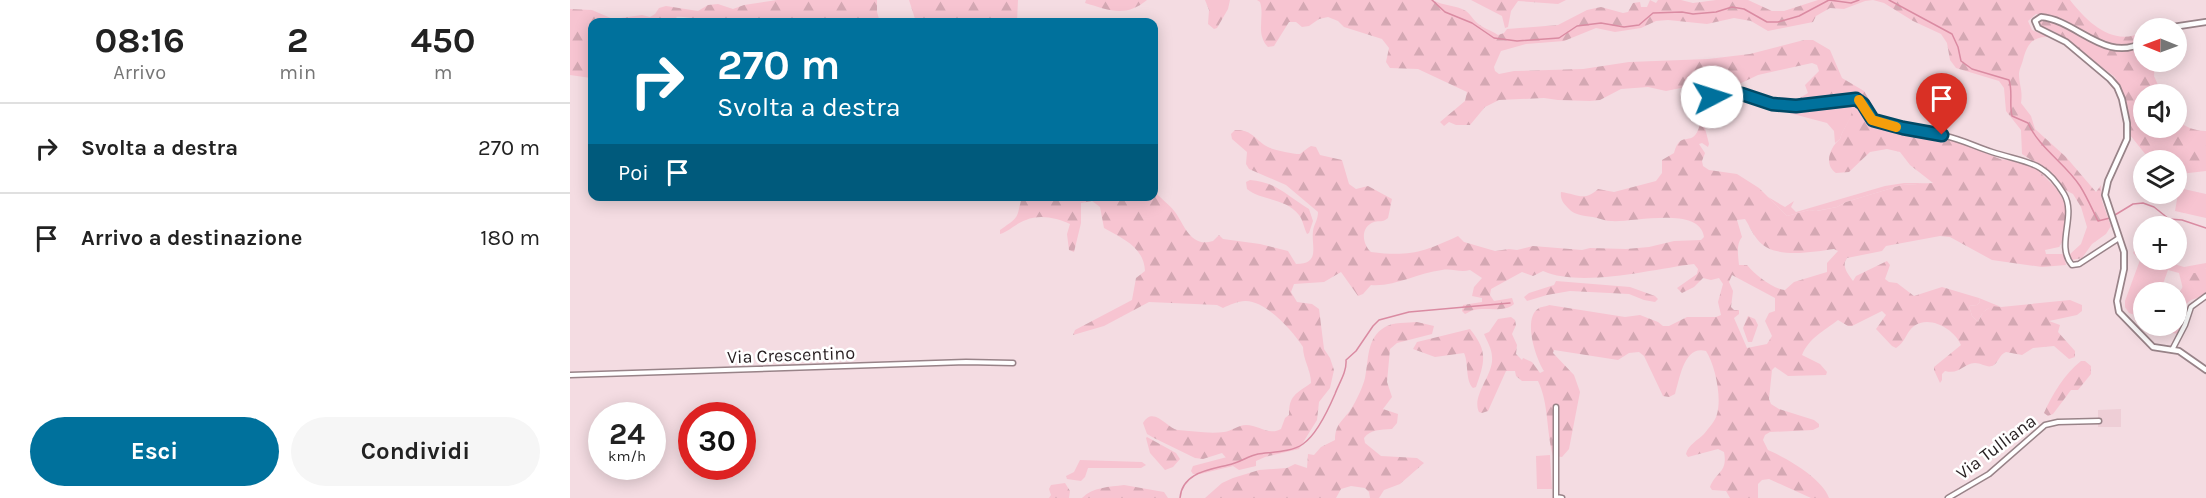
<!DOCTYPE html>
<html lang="it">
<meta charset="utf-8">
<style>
:root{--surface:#fff;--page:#f6f6f6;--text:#222;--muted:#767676;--line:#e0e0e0;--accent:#00719c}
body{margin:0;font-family:Karla,sans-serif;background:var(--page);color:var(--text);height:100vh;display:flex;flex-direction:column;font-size:22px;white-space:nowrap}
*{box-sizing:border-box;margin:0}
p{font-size:20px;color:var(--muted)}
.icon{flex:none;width:33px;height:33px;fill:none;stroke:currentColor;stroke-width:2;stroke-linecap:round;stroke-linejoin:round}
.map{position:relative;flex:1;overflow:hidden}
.drawer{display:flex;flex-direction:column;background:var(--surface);width:570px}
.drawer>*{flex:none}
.top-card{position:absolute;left:18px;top:18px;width:570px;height:183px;border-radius:12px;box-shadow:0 3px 15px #0003;background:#00719c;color:#fff;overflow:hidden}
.needle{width:39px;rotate:271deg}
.tools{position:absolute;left:1563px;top:18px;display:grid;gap:12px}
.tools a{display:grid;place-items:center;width:54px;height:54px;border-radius:50%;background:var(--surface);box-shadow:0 3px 15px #0003;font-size:30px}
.speed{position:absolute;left:18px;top:402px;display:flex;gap:12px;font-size:30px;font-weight:700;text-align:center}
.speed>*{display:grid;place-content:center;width:78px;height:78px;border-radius:50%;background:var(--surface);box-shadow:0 3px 15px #0003;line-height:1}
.speed small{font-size:15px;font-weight:400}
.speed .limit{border:9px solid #d22;background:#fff;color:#111}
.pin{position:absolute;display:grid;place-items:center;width:51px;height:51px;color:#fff;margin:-62px -26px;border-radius:50% 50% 50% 0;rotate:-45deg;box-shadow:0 0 6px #0007}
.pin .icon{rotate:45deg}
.me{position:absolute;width:66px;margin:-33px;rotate:85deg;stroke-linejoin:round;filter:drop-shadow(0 0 4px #0008)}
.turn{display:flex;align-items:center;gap:21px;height:126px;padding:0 30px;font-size:27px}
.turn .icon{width:78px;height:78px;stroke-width:2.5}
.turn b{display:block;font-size:42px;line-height:51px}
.then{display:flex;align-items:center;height:57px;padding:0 30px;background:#0003;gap:12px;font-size:22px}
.eta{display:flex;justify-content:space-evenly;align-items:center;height:102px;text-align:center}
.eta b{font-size:36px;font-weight:700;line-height:42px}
.primary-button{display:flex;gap:12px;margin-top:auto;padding:12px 30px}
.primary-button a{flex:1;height:69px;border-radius:36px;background:var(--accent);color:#fff;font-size:24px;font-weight:700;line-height:69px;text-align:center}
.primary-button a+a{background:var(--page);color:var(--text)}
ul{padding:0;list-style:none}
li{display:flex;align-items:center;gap:18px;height:90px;padding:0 30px;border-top:2px solid var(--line)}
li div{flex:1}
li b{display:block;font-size:22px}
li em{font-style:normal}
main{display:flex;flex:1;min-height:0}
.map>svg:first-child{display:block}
.built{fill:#eeced6}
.green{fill:#f7c4d1}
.forest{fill:url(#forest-firs);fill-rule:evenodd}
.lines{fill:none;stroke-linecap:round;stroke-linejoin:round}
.stream{stroke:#da8ba2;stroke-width:1.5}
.minor-casing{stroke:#988388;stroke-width:7}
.tertiary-casing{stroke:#988388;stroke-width:8}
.minor{stroke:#fff;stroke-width:4}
.tertiary{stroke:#fff;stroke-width:4.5}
.route-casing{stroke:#004965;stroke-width:15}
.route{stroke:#00719c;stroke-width:10}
.slow{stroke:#f59e0b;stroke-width:10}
.labels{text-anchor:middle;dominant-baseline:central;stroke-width:5;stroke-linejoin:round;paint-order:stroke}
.street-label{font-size:18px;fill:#271f21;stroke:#fff}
</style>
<main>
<section class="drawer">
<div class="eta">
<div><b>08:16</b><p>Arrivo</p></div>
<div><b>2</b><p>min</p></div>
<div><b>450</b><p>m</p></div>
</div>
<ul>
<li><svg class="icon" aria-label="right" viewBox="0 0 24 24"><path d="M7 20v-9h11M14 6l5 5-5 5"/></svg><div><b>Svolta a destra</b></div><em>270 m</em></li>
<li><svg class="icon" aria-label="arrive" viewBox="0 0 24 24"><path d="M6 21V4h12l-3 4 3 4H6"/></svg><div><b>Arrivo a destinazione</b></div><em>180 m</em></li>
</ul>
<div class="primary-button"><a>Esci</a><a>Condividi</a></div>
</section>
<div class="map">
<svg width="1636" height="498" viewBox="0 0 1636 498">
<defs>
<pattern id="forest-firs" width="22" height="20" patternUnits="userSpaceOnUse" patternTransform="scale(1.5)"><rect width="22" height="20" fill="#f7c4d1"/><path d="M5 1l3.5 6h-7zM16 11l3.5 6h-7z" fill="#d4a8b3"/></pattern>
</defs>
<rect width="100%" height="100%" fill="#f4dce2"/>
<path class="built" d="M1551 409V427H1528V410Z"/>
<path class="green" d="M1166 95 1199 104 1231 107 1281 101C1288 114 1273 126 1270 139L1265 143 1264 131 1257 123 1193 106 1176 99 1167 97 1144 100 1139 106 1140 111 1137 116 1136 107 1144 98Z
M1334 183H1363L1332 185 1276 202 1267 207 1246 211 1239 210 1217 216 1198 197 1215 207 1224 201 1221 207 1226 212 1315 186Z
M1609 188 1636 194V218L1605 211Z
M1564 251 1573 254 1574 260H1591L1614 267 1636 263V269L1633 267 1627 274 1619 277 1613 289 1609 273 1598 270 1590 292H1574L1573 318 1559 313 1555 307V301L1570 260 1563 253Z
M1409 298 1431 307C1418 306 1413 310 1408 322L1402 316 1399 306 1407 305 1410 302Z
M980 455 982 489H967L966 456Z
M657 457 663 466 630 474H623L621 471 623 466Z
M510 460 572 462 576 465 571 468H518L515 477 511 481 497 479 496 476 504 472Z"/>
<path class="forest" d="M207 0H307V12L310 22 216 21 211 22H129L131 20 129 18C121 19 114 16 106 17L111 22H22L21 78 0 75V9L22 10 43 19 72 15 80 17 85 14 89 8 96 6 128 11 138 5 148 4 163 9 174 5Z
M339 0H448L447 22H389L380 18 376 22H346Z
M516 0H577C555 18 539 10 515 3Z
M635 0H660L658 9 647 28 644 29 638 24 639 10Z
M687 0H863C873 6 886 5 896 11 900 14 903 19 906 22 912 28 921 30 928 35L934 33 937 29 988 25 1017 10 1031 7 1053 13 1058 12 1063 3 1070 2 1071 7H1077L1080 0 1086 3 1088 0H1111L1123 3 1146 0H1178L1202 11H1214L1248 0H1500C1518 23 1543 47 1573 32L1574 38 1557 47 1544 46 1526 39 1484 18 1466 14 1458 21 1462 30 1479 37C1462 36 1457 45 1453 60 1452 64 1449 70 1449 74 1449 85 1453 90 1451 103L1461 116 1465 129 1496 157 1526 192 1531 185 1532 201 1541 226 1536 234 1522 244 1512 258 1502 260 1499 255 1511 244 1517 227 1511 207 1503 194 1493 189 1480 172 1452 154 1451 130 1436 111 1434 88 1429 81 1386 68 1380 60 1377 43 1371 34 1343 21 1314 3 1303 0 1295 1 1274 9 1260 8 1246 16 1243 22 1198 31 1181 21 1164 18 1137 24 1098 20 1086 21 1071 28 1045 32 1026 28 994 41 956 44 931 51 924 67 925 71 929 74 944 71 1013 69 1059 62 1138 59 1180 54 1234 40H1243L1260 50 1272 78 1294 91 1303 106 1304 118C1300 112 1296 103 1290 99 1278 92 1260 101 1248 103 1235 105 1223 104 1210 103L1209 101 1212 97 1228 99 1238 93 1235 85 1249 71 1247 65 1242 63 1188 75 1165 86 1116 87 1096 91 1078 87 1051 89 1030 100 1020 101 988 100 974 98 929 100 915 107 900 125H886L879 122 874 126 870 122 895 101 897 92 848 69 820 68 816 62 819 48 812 39 774 27 768 21 758 17 749 19 739 26 732 27 726 22H719L704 46 698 47C685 34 695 17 690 2Z
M901 0H996L988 4 948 1 941 11 938 27 935 28 932 16Z
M1474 19C1508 28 1536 65 1573 44L1574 62H1585L1584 76 1592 94H1574V128H1606L1607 120C1615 127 1625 131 1636 131V171L1610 174 1607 172 1606 160H1580L1560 135 1558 112 1545 77 1485 32 1471 26 1469 20Z
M1281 101H1286C1292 108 1294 118 1301 123L1386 141 1430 159 1449 162 1467 169 1487 189 1496 205 1498 215 1495 237 1489 247 1475 250 1476 254H1494L1496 265 1472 267 1422 260 1380 237 1370 236 1316 246 1312 251 1277 258C1271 266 1278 274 1283 281L1286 276 1317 261 1320 265 1315 279 1319 282 1327 283 1344 296 1372 287 1409 298 1410 302 1407 305 1399 306 1402 316 1408 322 1413 312 1422 306 1431 307 1500 300 1512 305V311L1507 315 1479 321 1490 325 1488 332 1505 351V357L1499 359 1484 346 1463 348 1452 355 1436 352C1429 355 1429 361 1424 365 1418 369 1412 363 1405 363 1392 364 1390 375 1375 371L1372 374V380L1370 383 1364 370V367L1391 345C1384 329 1360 315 1344 326 1336 332 1335 343 1326 348L1322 346 1306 329 1316 315 1312 311 1282 326H1278L1268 320C1254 331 1239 338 1232 355L1250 364 1257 372 1256 375 1218 376 1205 367 1202 370 1199 399 1201 404 1209 409 1244 420 1249 424V427L1243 430 1200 432 1195 435 1193 440 1198 450C1217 458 1253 479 1259 498H1241L1199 479 1192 480 1188 484V498H1160L1156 491 1142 490 1140 487C1146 471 1158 473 1154 452L1148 449 1118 457 1116 454C1118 445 1128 440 1134 434 1138 429 1146 420 1147 414 1152 397 1145 365 1136 351 1114 345 1110 378 1105 394L1099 397 1093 396 1074 356 1069 352 1059 353 1048 360 984 350 983 353 1004 375 1010 392 999 449 992 457 983 456C976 430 979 404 968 381H952L946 376 945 371H936L918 411 912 413 909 412C901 395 924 375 922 357 922 349 917 341 914 334L919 332 928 319 941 317 945 320 946 325 942 334 947 345 946 354 952 360 953 358 962 362 970 373 974 371C966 359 952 318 969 308 970 307 978 306 979 305L1055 317 1070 315 1088 322 1093 326H1099L1117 317H1146L1151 315 1148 302 1153 284 1149 278 1141 280 1133 278 1124 287 1112 293 1107 288 1127 274 1128 269 1124 264C1083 269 1011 288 973 271L963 276 952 272 921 289 920 295 924 301 942 298 944 304C934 313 916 307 904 310 901 310 898 313 895 314L892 311 893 305 912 302V298L902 296 904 287 912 278 900 270C890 273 882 268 872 270 847 273 825 287 801 285L793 294 788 296 771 272 754 282 724 284 721 292 727 302 742 304 749 309 754 349 760 358 764 370 760 388 749 402 747 420 729 449 695 457 686 461V466L669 470 663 466 652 453 633 459 625 458 584 438 577 434 573 423C584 405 597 429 608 430 622 431 639 434 654 432 662 431 668 425 676 425 689 425 699 436 711 429L715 418 719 415C719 395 726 394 741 383 741 370 733 360 733 347 723 331 695 300 675 301 668 301 659 305 653 308L647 305 579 302 534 326 503 335 505 330 562 300 566 278 575 271C574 247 553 239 534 228L530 207 522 201 511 203V223L504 252 499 250 497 234 500 224C487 218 470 214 456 220 446 223 440 231 430 234V230C451 216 446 218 452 197L584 196V191C590 198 599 204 605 212 615 226 621 248 643 241L649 235 653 239 690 244 718 251 726 264C751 264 741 246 743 231 744 224 748 220 748 212L716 185 679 169 676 164 677 152 662 139 661 134 665 130C682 129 685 140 698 147 701 149 727 155 730 154 734 151 737 148 741 146L746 147 750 155 772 160 779 184 786 189 798 186 822 199 818 218C812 223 810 220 804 222 790 227 792 244 801 252 839 257 854 252 888 236L894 242 925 251 939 249 947 250 963 246 1012 250 1020 248 1056 249 1079 247 1104 241 1131 240 1134 237C1130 205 1061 223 1041 221 1036 221 1032 219 1027 218 1016 215 1006 217 998 208 993 203 990 199 991 192 1007 194 1014 202 1028 189L1044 192 1086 181 1092 173V160L1104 153C1111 127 1123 151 1130 124H1134L1139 144 1138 147 1132 143 1129 144 1135 153 1132 161 1133 166 1139 170 1167 174 1189 188 1217 216 1239 210 1247 211 1267 207 1276 202 1332 185 1363 183 1340 165 1330 152 1317 149 1300 152 1279 172 1266 173C1254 165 1259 148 1270 139 1273 126 1287 114 1281 101ZM1175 219C1179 225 1182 233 1187 239 1202 260 1242 252 1264 249L1268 251 1257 263V272L1224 282 1215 290C1203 289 1184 274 1177 265H1169C1168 255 1166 244 1172 237L1167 220ZM1162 275 1205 298V311L1199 313 1195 321 1202 336 1197 344 1177 348 1164 318 1169 314V310H1164L1161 307 1163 291 1159 282Z
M680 180C707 182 717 196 739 209L743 221 739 233 737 234C734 228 733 220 729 215 716 198 692 201 677 189L676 182Z
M1633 266 1636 269V294C1631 297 1626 298 1621 300 1609 307 1615 323 1609 334L1602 333C1610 319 1603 313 1607 299 1609 292 1617 279 1622 273H1627V267Z
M986 281 1060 287 1085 296 1088 299 1085 302 1074 300 1059 294 1000 291 977 295 957 301 954 297 959 293 984 285Z
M1178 316 1185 319 1188 325 1182 342H1178L1173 328Z
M847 322 864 326 862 334 827 343 820 349 817 382 822 397 813 409 828 414 827 423 822 429C810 430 801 429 794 438L795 443 811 456 847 458 854 463 830 484 814 490 809 498H800L799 492 795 488 781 486 771 489 766 498H635L652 483 663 478 689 470 717 468 725 464 737 468 738 454 744 455 751 447 765 440C765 421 776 420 784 404 788 397 793 386 795 378 799 360 796 338 815 327 822 322 838 323 847 322Z
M900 329C918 351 915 361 906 387L903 388C895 380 899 364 894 353L865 357 843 349 847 342Z
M1511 361H1515L1521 366V374L1508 390H1501L1483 414 1478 416 1474 413C1482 395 1495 373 1511 361Z
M577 437 606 453 610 459 603 467 595 470 580 453 576 438Z
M495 483 500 491 499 498H479L481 495 479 489 481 485Z
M554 485 594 492 598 498H512C523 487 539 487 554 485Z"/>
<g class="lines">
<path class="stream" d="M862 0 875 12 902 23 924 38 947 41 989 38 1007 26 1031 23 1054 27 1069 25 1083 13 1112 12 1123 14 1146 12 1162 7 1174 9 1197 22H1208L1229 16 1259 0 1281 3 1289 0
M1319 0 1382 34 1388 47 1391 61 1402 69 1439 80C1443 92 1439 103 1442 116L1458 123C1469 148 1495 163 1510 186 1517 197 1522 209 1528 221L1540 218 1563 204 1573 203 1584 207 1599 219 1612 220 1636 228
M610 498C612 473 638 470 658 465 669 463 678 456 688 454 702 452 722 452 733 444 746 435 759 408 765 394 769 383 777 372 776 360L786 351 803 326 809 320 839 312 940 303"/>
<g class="minor-casing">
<path id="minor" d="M1136 121C1129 93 1155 90 1176 95 1185 97 1193 102 1203 104 1212 106 1221 106 1231 106 1245 106 1275 96 1286 99 1298 102 1296 117 1307 122 1329 129 1352 130 1375 136 1391 139 1406 147 1422 152 1456 163 1474 160 1494 194 1507 216 1485 245 1502 265L1509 264 1549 238
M1602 350 1615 325 1621 307 1636 296
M0 375 396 362 443 363
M986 407V497L992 498
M1378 498 1419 474 1475 425 1488 422 1529 421"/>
</g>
<g class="tertiary-casing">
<path id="tertiary" d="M1596 28 1636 22
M1574 42C1535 64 1507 20 1471 17L1465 21 1468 28 1496 42 1540 79 1547 87 1552 99 1557 123V139L1538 181 1535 195 1554 252V269L1547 301 1549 312 1583 347 1609 351 1636 370"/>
</g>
<use href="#minor" class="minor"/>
<use href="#tertiary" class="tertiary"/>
</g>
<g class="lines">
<g class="route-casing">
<path id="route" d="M1142 97 1172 94 1202 104 1226 106 1286 99 1293 104 1303 120 1333 128 1372 135"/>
</g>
<use href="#route" class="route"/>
<path class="slow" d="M1289 100 1302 120 1326 127"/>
</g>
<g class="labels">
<g class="street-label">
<text transform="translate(221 355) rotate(-2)">Via Crescentino</text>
<text transform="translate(1426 447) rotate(-37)">Via Tulliana</text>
</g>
</g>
</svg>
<div class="tools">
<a><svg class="needle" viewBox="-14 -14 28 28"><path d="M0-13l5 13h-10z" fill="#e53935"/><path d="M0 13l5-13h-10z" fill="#767676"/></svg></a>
<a><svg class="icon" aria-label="sound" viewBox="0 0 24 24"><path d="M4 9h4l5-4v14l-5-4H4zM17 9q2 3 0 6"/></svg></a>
<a><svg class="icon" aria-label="layers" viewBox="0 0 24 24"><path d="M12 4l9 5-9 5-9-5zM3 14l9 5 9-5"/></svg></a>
<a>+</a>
<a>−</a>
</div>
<div class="speed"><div>24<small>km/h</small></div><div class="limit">30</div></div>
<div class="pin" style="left:1372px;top:135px;background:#d93025"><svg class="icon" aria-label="arrive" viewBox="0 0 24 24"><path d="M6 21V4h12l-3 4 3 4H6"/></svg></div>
<svg class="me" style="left:1142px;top:97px" viewBox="-20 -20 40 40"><circle r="19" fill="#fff"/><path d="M0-13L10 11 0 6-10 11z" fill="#00719c"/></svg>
<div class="top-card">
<div class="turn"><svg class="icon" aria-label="right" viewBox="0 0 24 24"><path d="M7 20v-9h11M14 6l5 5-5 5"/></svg><div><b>270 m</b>Svolta a destra</div></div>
<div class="then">Poi<svg class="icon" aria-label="arrive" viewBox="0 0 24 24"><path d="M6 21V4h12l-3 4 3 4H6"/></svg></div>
</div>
</div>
</main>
